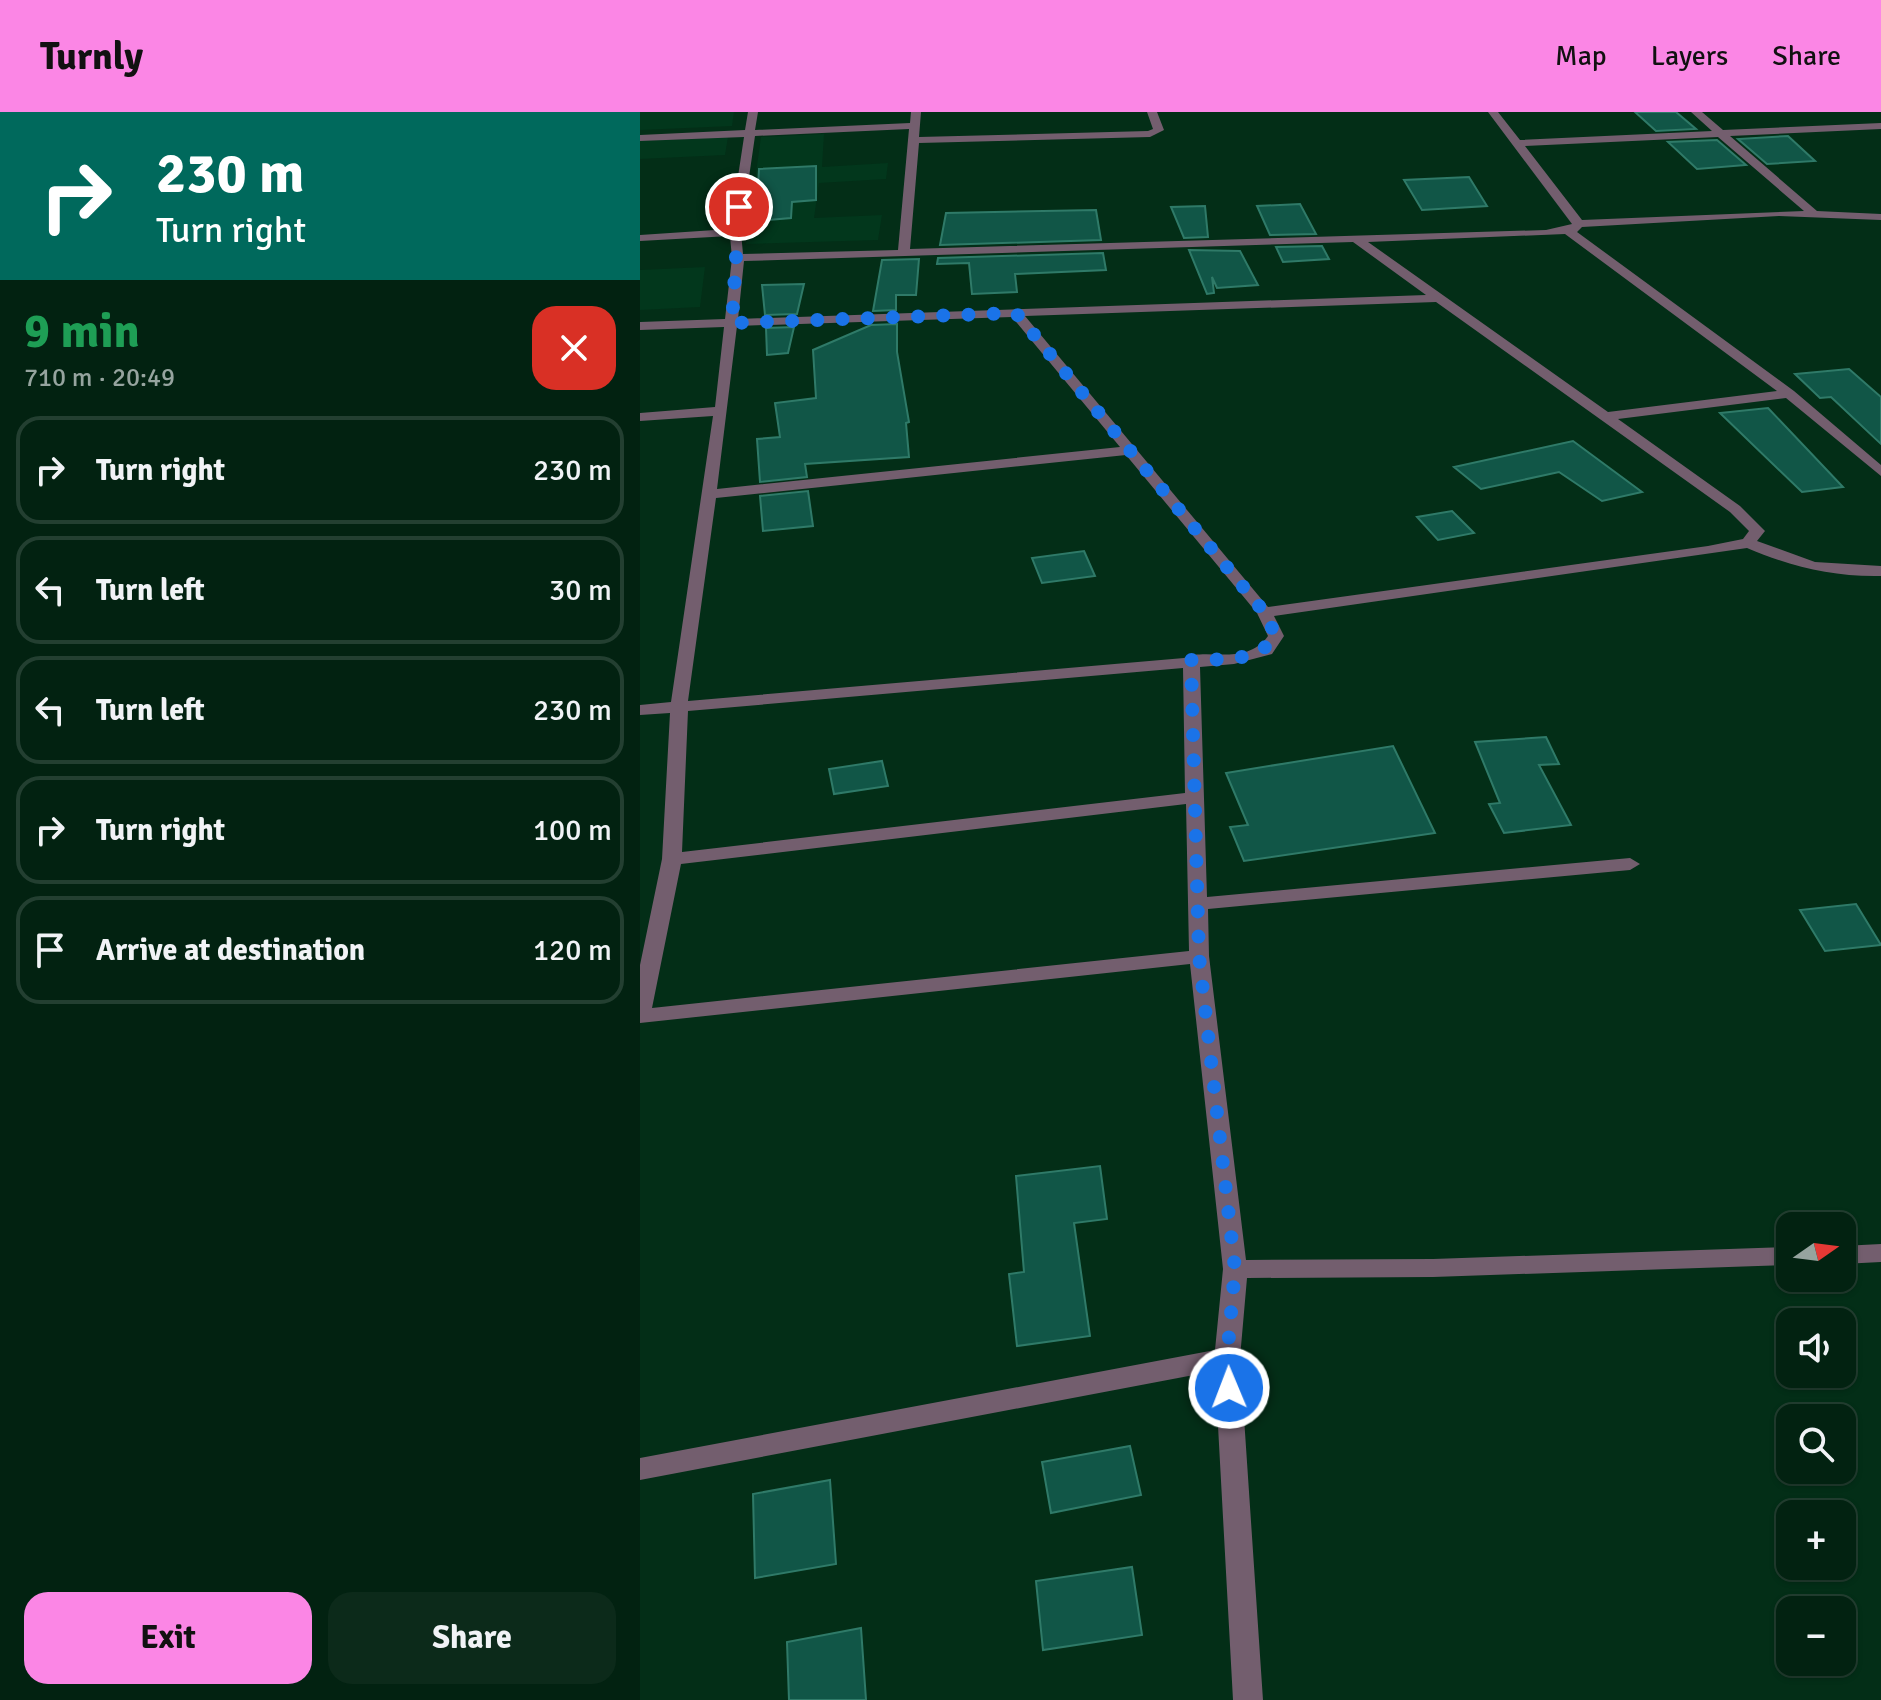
<!DOCTYPE html>
<meta charset="utf-8">
<style>
:root{--surface:#022211;--page:#0c2a1a;--text:#f1f3f6;--muted:#96a49f;--line:#233f31;--accent:#fb86e5}
body{margin:0;font-family:Signika,sans-serif;background:var(--page);color:var(--text);height:100vh;display:flex;flex-direction:column;font-size:30px;white-space:nowrap}
*{box-sizing:border-box;margin:0}
p{font-size:26px;color:var(--muted)}
.icon{flex:none;width:44px;height:44px;fill:none;stroke:currentColor;stroke-width:2;stroke-linecap:round;stroke-linejoin:round}
.map{position:relative;flex:1;overflow:hidden}
.details{display:flex;flex-direction:column;background:var(--surface);width:640px}
.details>*{flex:none}
.guide{background:#00695c;color:#fff;overflow:hidden}
.needle{width:52px;rotate:76deg}
.tools{position:absolute;left:1136px;top:1100px;display:grid;gap:16px}
.tools a{display:grid;place-items:center;width:80px;height:80px;border-radius:16px;background:var(--surface);box-shadow:0 2px 6px #0004,0 0 0 2px var(--line);font-size:40px}
.pin{position:absolute;display:grid;place-items:center;width:68px;height:68px;color:#fff;margin:-34px;border:4px solid #fff;border-radius:50%;box-shadow:0 2px 8px #0007}
.me{position:absolute;width:88px;margin:-44px;rotate:359deg;stroke-linejoin:round;filter:drop-shadow(0 0 6px #0008)}
.turn{display:flex;align-items:center;gap:28px;height:168px;padding:0 24px;font-size:36px}
.turn .icon{width:104px;height:104px;stroke-width:2.5}
.turn b{display:block;font-size:56px;line-height:68px}
.round{display:grid;place-items:center;flex:none;width:84px;height:84px;border-radius:24px;background:var(--page)}
.overview{display:flex;align-items:center;justify-content:space-between;height:136px;padding:0 24px}
h1{font-size:48px;font-weight:700;line-height:60px;color:#1e9e55}
.cta{display:flex;gap:16px;margin-top:auto;padding:16px 24px}
.cta a{flex:1;height:92px;border-radius:24px;background:var(--accent);color:#111;font-size:32px;font-weight:700;line-height:92px;text-align:center}
.cta a+a{background:var(--page);color:var(--text)}
ul{padding:0;list-style:none}
li{display:flex;align-items:center;gap:24px;height:108px;margin:0 16px 12px;padding:0 8px;border:4px solid var(--line);border-radius:24px}
li div{flex:1}
li b{display:block;font-size:30px}
li em{font-style:normal}
header{display:flex;align-items:center;gap:48px;box-sizing:border-box;height:112px;padding:0 40px;background:var(--accent);color:#111}
header strong{font-size:38px}
nav{display:flex;gap:44px;margin-inline-start:auto;font-size:28px}
main{display:flex;flex:1;min-height:0}
.map>svg:first-child{display:block}
.built{fill:#02371c}
.building{fill:#115647;stroke:#2f7a68;stroke-width:2}
.lines{fill:none;stroke-linecap:round;stroke-linejoin:round}
.street{fill:#735e6e;fill-rule:evenodd}
.route{stroke:#1a73e8;stroke-width:14;stroke-dasharray:0 25.2}
</style>
<header>
<strong>Turnly</strong>
<nav><a>Map</a><a>Layers</a><a>Share</a></nav>
</header>
<main>
<section class="details">
<div class="guide">
<div class="turn"><svg class="icon" aria-label="right" viewBox="0 0 24 24"><path d="M7 20v-9h11M14 6l5 5-5 5"/></svg><div><b>230 m</b>Turn right</div></div>
</div>
<div class="overview"><div><h1>9 min</h1><p>710 m · 20:49</p></div><a class="round" style="background:#d93025;color:#fff"><svg class="icon" aria-label="close" viewBox="0 0 24 24"><path d="M6 6l12 12M18 6L6 18"/></svg></a></div>
<ul>
<li><svg class="icon" aria-label="right" viewBox="0 0 24 24"><path d="M7 20v-9h11M14 6l5 5-5 5"/></svg><div><b>Turn right</b></div><em>230 m</em></li>
<li><svg class="icon" aria-label="left" viewBox="0 0 24 24"><path d="M17 20v-9H6M10 6l-5 5 5 5"/></svg><div><b>Turn left</b></div><em>30 m</em></li>
<li><svg class="icon" aria-label="left" viewBox="0 0 24 24"><path d="M17 20v-9H6M10 6l-5 5 5 5"/></svg><div><b>Turn left</b></div><em>230 m</em></li>
<li><svg class="icon" aria-label="right" viewBox="0 0 24 24"><path d="M7 20v-9h11M14 6l5 5-5 5"/></svg><div><b>Turn right</b></div><em>100 m</em></li>
<li><svg class="icon" aria-label="arrive" viewBox="0 0 24 24"><path d="M6 21V4h12l-3 4 3 4H6"/></svg><div><b>Arrive at destination</b></div><em>120 m</em></li>
</ul>
<div class="cta"><a>Exit</a><a>Share</a></div>
</section>
<div class="map">
<svg width="1241" height="1588" viewBox="0 0 1241 1588">
<rect width="100%" height="100%" fill="#032e17"/>
<path class="built" d="M0 0H94L92 14 0 18Z
M184 22 182 55 248 51 246 67 179 71 174 106 242 103 238 128 106 132 121 25Z
M88 25 85 43 0 47V29Z
M65 155 60 195 0 198V158Z"/>
<path class="building" d="M995 0H1036L1056 17 1016 19Z
M1148 24 1175 49 1127 52 1098 27Z
M1077 28 1106 53 1057 57 1028 30Z
M176 54V88L152 90 151 106 116 109 119 57Z
M829 65 847 94 782 98 764 68Z
M660 92 676 122 630 123 617 94Z
M565 94 568 125 544 126 531 95Z
M456 98 461 128 300 133 306 101Z
M682 134 689 147 643 150 636 135Z
M549 138 600 139 618 173 577 176 572 165 574 181 567 182Z
M463 141 466 158 375 162 377 180 332 182 329 151 297 152 298 146Z
M279 147 276 183H256V198L233 199 242 148Z
M164 172 157 202 125 203 122 173Z
M257 212V240L269 310 266 311 269 345 165 352 167 365 120 370 117 327 140 325 135 291 176 286 173 238 231 213Z
M154 215 148 241 127 243 126 216Z
M1209 257 1241 285V332L1191 285 1180 286 1155 262Z
M1128 296 1203 375 1162 380 1080 301Z
M933 329 1002 380 962 389 919 360 841 377 814 355Z
M168 379 173 414 123 419 120 384Z
M812 399 834 421 798 428 777 405Z
M444 439 455 464 402 471 392 446Z
M906 625 919 652 899 653 931 713 864 721 849 692 860 691 835 630Z
M753 634 795 721 604 749 590 715 608 713 586 661Z
M242 649 248 674 194 682 189 657Z
M1216 792 1241 833 1185 839 1160 798Z
M460 1054 467 1107 434 1111 450 1224 377 1234 369 1162 384 1160 376 1064Z
M490 1334 501 1383 411 1401 402 1350Z
M190 1368 196 1452 115 1466 113 1382Z
M492 1455 502 1523 403 1538 396 1469Z
M221 1516 226 1588H149L147 1530Z"/>
<g class="lines">
<path class="street" d="M108 0H118L115 18 270 11 271 0H281L279 25 508 19 513 17 507 0H517L524 18 510 25 279 31 270 137 906 118 932 112 848 0H858L880 28 1072 19 1051 0H1062L1083 18 1241 11V17L1090 24 1177 99 1241 102V108L1139 104 942 115 937 120 1154 279 1241 353V364L1146 286 978 307 1100 394 1125 419 1117 429 1175 450 1241 454V464C1192 465 1152 455 1107 436L634 504 644 524 632 542 594 552 560 555 567 785 990 746 1000 752 990 758 568 797 569 844 606 1148 793 1147 1150 1135V1153L793 1165 607 1166 600 1246 623 1588H593L575 1259 0 1368V1346L575 1238 583 1157 550 852 0 911V853L22 747 30 601 0 603V593L31 590 73 304 0 309V301L75 295 84 215 0 218V210L85 207 92 146 90 124 0 129V123L90 117 104 25 0 29V23L105 18ZM269 17 258 138 103 142 101 120 115 24ZM1078 25 1164 99 942 108 885 34ZM925 122 1137 279 968 300 728 130ZM713 130 786 183 98 207 104 149ZM796 190 1090 400 1109 419 1103 427 1068 434 628 495 385 204ZM372 205 480 335 77 377 97 214ZM486 343 617 501 628 524C606 555 565 535 544 546L48 589 76 386ZM543 556 545 681 42 740 48 599ZM546 692 549 839 12 896 41 752Z
M1241 1132V1150L1202 1152V1134Z"/>
</g>
<g class="lines">
<path class="route" d="M99 95 92 211 376 201 624 500 636 524C617 551 581 547 551 548L559 844 595 1157 587 1246 589 1276"/>
</g>
</svg>
<div class="tools">
<a><svg class="needle" viewBox="-14 -14 28 28"><path d="M0-13l5 13h-10z" fill="#e53935"/><path d="M0 13l5-13h-10z" fill="#96a49f"/></svg></a>
<a><svg class="icon" aria-label="sound" viewBox="0 0 24 24"><path d="M4 9h4l5-4v14l-5-4H4zM17 9q2 3 0 6"/></svg></a>
<a><svg class="icon" aria-label="search" viewBox="0 0 24 24"><circle cx="10" cy="10" r="6"/><path d="M15 15l6 6"/></svg></a>
<a>+</a>
<a>−</a>
</div>
<div class="pin" style="left:99px;top:95px;background:#d93025"><svg class="icon" aria-label="arrive" viewBox="0 0 24 24"><path d="M6 21V4h12l-3 4 3 4H6"/></svg></div>
<svg class="me" style="left:589px;top:1276px" viewBox="-20 -20 40 40"><circle r="17" fill="#1a73e8" stroke="#fff" stroke-width="3"/><path d="M0-11L8 9 0 5-8 9z" fill="#fff"/></svg>
</div>
</main>
